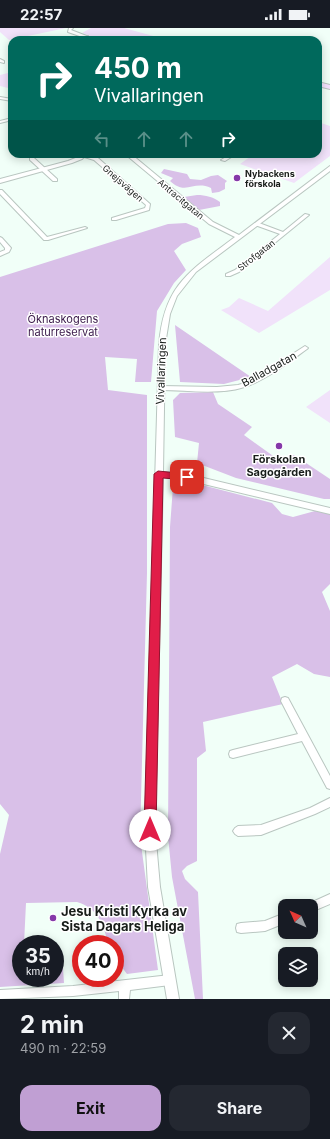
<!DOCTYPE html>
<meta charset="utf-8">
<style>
:root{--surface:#171b24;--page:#242831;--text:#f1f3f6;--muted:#9ea1a6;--accent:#c09fd3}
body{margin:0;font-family:Inter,sans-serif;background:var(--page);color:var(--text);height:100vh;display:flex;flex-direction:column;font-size:15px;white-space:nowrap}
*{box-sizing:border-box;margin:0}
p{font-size:13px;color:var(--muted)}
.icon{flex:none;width:22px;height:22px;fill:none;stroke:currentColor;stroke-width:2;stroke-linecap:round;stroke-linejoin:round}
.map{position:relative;height:971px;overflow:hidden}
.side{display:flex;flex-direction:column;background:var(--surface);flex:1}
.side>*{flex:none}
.banner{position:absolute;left:8px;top:8px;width:314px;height:122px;border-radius:12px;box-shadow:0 2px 10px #0003;background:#00695c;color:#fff;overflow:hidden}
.needle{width:26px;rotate:315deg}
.fabs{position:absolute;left:278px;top:871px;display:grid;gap:8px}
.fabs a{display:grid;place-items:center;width:40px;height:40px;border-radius:8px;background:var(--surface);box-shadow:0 2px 10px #0003;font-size:20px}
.speed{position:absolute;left:12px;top:907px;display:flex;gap:8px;font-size:20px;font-weight:700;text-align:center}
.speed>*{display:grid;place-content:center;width:52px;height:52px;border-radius:50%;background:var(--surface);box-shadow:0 2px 10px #0003;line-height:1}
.speed small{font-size:10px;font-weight:400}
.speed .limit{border:6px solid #d22;background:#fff;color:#111}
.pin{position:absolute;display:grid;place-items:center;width:34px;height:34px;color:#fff;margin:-17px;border-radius:8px;box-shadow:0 2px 6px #0006}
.me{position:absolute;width:44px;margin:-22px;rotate:0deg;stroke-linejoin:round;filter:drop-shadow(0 0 3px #0008)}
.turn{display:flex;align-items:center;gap:14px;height:84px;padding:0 20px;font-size:18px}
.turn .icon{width:52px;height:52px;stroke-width:2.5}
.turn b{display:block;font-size:28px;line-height:34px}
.lanes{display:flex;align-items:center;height:38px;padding:0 20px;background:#0003;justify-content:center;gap:20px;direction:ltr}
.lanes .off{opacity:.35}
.round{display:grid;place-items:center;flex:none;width:42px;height:42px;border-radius:12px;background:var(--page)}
.head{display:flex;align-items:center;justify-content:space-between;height:68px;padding:0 20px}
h1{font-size:24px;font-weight:700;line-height:30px}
.primary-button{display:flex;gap:8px;margin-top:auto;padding:8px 20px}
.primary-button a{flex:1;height:46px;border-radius:12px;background:var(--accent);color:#111;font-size:16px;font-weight:700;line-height:46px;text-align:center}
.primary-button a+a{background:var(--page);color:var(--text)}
.status{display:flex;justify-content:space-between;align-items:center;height:28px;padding:0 20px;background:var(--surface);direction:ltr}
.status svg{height:11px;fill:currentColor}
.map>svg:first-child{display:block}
.green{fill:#f1e2fa}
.forest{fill:#d9c0e8}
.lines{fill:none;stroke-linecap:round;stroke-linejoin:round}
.minor-casing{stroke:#b9c6c0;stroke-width:2}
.tertiary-casing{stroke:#b9c6c0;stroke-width:2}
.secondary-casing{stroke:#b9c6c0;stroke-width:2}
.minor{fill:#fff;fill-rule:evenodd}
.tertiary{fill:#fff;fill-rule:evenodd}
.secondary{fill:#f4e2fe;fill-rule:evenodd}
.route{fill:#e11d48;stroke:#92132f}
.poi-dot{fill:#8538a9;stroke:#fff;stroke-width:1.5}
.labels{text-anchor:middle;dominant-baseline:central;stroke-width:3;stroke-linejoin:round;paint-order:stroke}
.far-poi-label{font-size:9px;font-weight:bold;fill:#181d1a;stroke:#fff;text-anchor:start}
.far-street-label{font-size:9px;fill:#181d1a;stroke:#fff}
.park-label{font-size:11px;fill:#3a194a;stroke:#fff}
.street-label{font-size:11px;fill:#181d1a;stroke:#fff}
.poi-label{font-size:11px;font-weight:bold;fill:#181d1a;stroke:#fff}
.near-poi-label{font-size:13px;font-weight:bold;fill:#181d1a;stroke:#fff;text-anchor:start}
</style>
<div class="status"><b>22:57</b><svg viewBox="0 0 49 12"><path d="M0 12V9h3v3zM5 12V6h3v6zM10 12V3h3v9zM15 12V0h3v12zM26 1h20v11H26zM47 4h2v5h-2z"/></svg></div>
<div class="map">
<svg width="330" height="971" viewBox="0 0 330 971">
<rect width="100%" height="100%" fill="#f1fff8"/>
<path class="green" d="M0 0H66L9 12 0 4Z
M91 0H124L168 12H101L82 5Z
M12 44V61L0 58V47Z
M318 94 330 98V128L294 155 240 136 254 126H318Z
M330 229V262L259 305 221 282 229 279 239 270 268 283Z
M330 362V395L306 379Z"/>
<path class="forest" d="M164 141 187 146 190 151 201 152 211 148 218 147 227 153 225 155V161L219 164 212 165 211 160C193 152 186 168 170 153L173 150 161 145Z
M197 167C206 167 213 169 220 174V178L199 182 184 169Z
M186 195 198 200 201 209 182 216 174 223 186 242 174 255 157 283 151 354H135L137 331 105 329 108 362 147 367V545L140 809 158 942 127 946 115 930V916H108C104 897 98 880 77 874L26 875 24 916H21V950H55V940H63L64 955 0 959V826L9 787 0 776V249L168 196Z
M175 297 251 349 224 356 180 354Z
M213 364 218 376 252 399 244 407 276 430 294 427 330 451V471H324L236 450 197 435 199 415 175 409 173 372 180 365Z
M180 454 206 458 272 475 282 486 293 489 315 483 330 486V556L322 564 330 583V649L314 646 297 636 272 649 283 676 203 694 206 723 197 730V833L187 838 182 843 185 851 198 864 203 971H195L172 849 168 808 170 499 173 459Z"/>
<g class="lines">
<g class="minor-casing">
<path id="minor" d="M87 8H88V10L84 12H79Z
M0 31 4 33V35L0 34Z
M12 90V92L0 95V93Z
M81 126 98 130 150 176 149 182 116 192H112V190L145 180 146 177 94 132 81 128Z
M231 126H236L225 133 221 132Z
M30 130H34L57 151V153H53L30 132Z
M0 162H2L47 209 85 199 87 200 48 212H44L0 166Z
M305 186 309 187 239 244 230 248H226V246L235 242 280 206 255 197V195H259L283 204Z
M0 209 2 210 11 220 9 224 0 228V224L5 222V220L0 214Z
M305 318 308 320 307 321C289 334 270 349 250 357 224 368 188 362 161 362L158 360 161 358 217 359 238 357 245 355 260 347Z
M285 669 288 670 330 748V761L327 760 302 713 233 730 230 729 229 726 230 723 233 722 298 706 281 673 282 670Z
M330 770V779L315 786 261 807 238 808 235 806 233 803 235 800 238 798 261 797 310 780Z
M330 866V876L311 884V878H307L308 876Z
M285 885V895L265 903 241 905 237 904 236 900 237 896 241 895 265 893Z
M170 947 174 948 175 952 174 956 170 957 130 962 129 971H119V963L73 968 0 971V962L73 958Z"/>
</g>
<g class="tertiary-casing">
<path id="tertiary" d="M69 0H73L71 2 97 12H91L68 4Z
M0 69 12 71V73L0 71Z
M81 126H87L82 131 72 135 0 155V151L68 133 78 129Z
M125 126H131L213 194 239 207 330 138V143L196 244 177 268 170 286 165 317 163 444 187 446 330 480V486L187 452 163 449 155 802 160 859 179 971H167L148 859 145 802 159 317C164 256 190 243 235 209L209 196Z"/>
</g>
<g class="secondary-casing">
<path id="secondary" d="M318 54 330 57V61L318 58Z"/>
</g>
<use href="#minor" class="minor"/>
<use href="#tertiary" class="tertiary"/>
<use href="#secondary" class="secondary"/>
</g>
<path class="route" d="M158 443 187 446 192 449 187 452 163 450 156 802 154 806 150 807 145 806 144 802 154 446Z"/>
<g class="poi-dot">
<circle cx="237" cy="150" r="4"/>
<circle cx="279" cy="418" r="4"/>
<circle cx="53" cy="890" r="4"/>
</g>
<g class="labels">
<g class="far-poi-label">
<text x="245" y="145">Nybackens<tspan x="245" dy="10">förskola</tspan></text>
</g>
<g class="far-street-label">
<text transform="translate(123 155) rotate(41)">Gnejsvägen</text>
<text transform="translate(181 171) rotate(40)">Antracitgatan</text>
<text transform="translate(256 227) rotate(-38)">Strofgatan</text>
</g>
<g class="park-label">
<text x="63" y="291">Öknaskogens<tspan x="63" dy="13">naturreservat</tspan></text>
</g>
<g class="street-label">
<text transform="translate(269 341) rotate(-29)">Balladgatan</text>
<text transform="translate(161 343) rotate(-88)">Vivallaringen</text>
</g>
<g class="poi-label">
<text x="279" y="431">Förskolan<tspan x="279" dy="13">Sagogården</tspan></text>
</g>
<g class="near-poi-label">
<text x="61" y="883">Jesu Kristi Kyrka av<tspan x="61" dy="15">Sista Dagars Heliga</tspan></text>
</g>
</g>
</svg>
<div class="fabs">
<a><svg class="needle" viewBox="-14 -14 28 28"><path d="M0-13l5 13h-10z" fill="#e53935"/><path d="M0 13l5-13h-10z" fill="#9ea1a6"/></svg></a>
<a><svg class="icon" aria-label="layers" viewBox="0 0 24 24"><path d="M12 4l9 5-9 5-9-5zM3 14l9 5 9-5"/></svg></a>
</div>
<div class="speed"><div>35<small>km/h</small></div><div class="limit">40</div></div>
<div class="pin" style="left:187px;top:449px;background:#d93025"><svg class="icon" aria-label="arrive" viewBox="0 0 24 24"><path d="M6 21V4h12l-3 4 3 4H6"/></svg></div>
<svg class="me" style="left:150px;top:802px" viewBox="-20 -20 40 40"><circle r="19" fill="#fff"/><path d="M0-13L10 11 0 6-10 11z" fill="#e11d48"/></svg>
<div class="banner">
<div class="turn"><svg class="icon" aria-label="right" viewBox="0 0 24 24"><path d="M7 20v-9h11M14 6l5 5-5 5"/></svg><div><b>450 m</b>Vivallaringen</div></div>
<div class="lanes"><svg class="icon off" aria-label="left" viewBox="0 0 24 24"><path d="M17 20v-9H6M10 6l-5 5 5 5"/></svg><svg class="icon off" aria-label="ahead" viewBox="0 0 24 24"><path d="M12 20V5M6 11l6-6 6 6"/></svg><svg class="icon off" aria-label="ahead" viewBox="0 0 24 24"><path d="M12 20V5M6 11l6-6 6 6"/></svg><svg class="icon" aria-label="right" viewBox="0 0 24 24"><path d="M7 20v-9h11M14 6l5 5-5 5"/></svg></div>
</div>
</div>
<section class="side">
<div class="head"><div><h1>2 min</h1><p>490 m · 22:59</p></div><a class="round"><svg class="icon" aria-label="close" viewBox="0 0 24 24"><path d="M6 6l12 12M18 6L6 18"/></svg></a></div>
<div class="primary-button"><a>Exit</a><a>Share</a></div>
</section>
